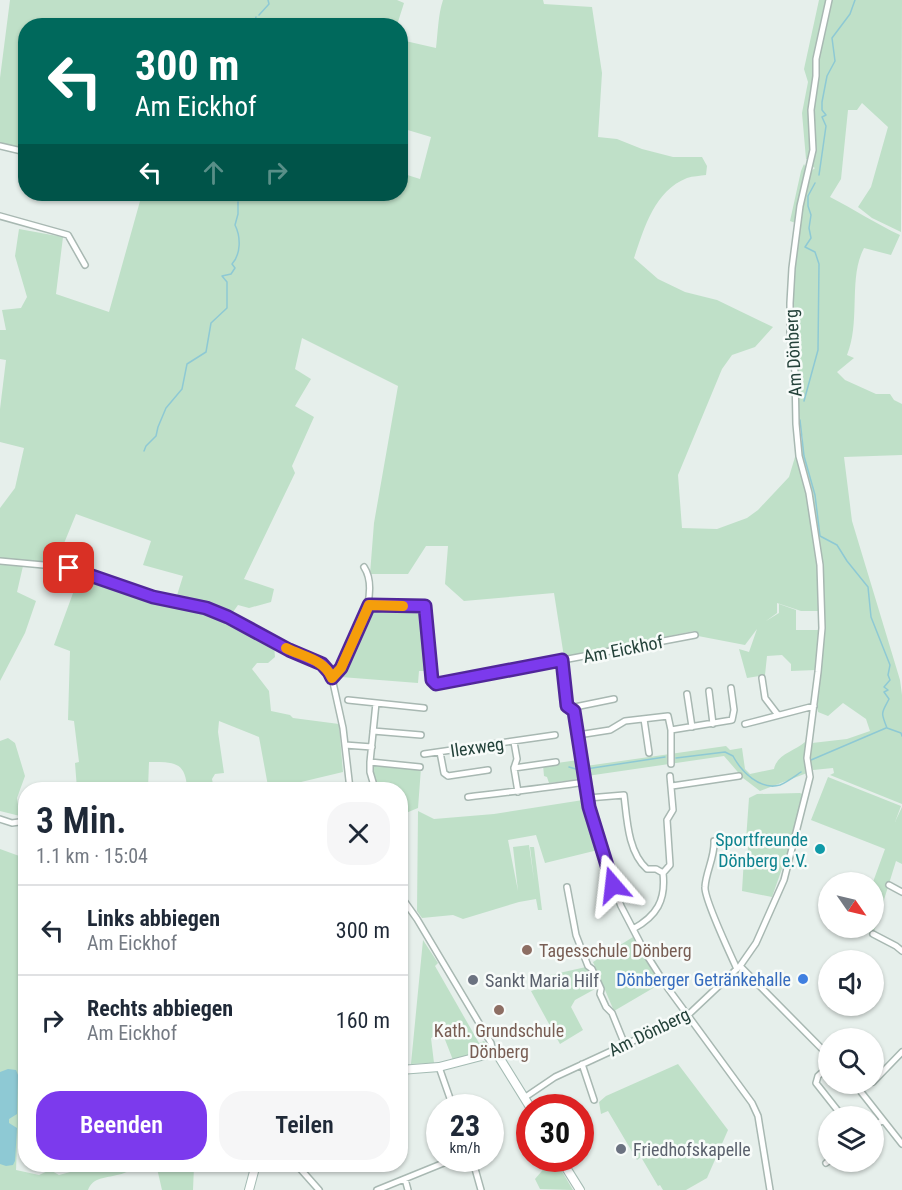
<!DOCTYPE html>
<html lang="de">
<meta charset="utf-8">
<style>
:root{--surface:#fff;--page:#f6f6f7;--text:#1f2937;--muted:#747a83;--line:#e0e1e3;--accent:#7c3aed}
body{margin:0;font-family:"Roboto Condensed",sans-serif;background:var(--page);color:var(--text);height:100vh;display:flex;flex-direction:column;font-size:22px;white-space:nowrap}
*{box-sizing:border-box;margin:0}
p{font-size:20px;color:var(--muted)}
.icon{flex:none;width:33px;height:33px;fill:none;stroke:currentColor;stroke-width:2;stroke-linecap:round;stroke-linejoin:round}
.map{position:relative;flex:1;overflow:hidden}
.side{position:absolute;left:18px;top:782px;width:390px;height:390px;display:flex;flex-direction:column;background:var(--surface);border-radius:24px;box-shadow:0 2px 4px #0004}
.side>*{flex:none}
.guide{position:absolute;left:18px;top:18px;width:390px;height:183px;border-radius:24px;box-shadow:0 2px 4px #0004;background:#00695c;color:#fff;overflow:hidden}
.needle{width:39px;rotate:124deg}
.controls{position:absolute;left:818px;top:872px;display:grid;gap:12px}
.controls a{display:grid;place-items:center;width:66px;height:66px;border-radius:50%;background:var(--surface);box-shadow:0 2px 4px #0004;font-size:30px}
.speed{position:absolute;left:426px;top:1094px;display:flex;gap:12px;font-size:30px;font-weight:700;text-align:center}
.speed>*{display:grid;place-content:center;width:78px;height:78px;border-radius:50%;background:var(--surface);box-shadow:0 2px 4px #0004;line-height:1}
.speed small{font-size:15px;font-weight:400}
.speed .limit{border:9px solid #d22;background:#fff;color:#111}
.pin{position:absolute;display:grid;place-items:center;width:51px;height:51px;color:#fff;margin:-26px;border-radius:12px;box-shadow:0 3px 9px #0006}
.me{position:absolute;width:66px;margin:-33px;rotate:343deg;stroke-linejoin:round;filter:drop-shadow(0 0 4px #0008)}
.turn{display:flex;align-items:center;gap:21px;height:126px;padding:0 18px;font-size:27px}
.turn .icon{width:78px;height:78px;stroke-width:2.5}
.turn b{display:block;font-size:42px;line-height:51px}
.lanes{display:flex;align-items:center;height:57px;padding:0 18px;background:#0003;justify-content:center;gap:30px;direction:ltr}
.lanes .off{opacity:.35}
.round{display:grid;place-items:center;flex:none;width:63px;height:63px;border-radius:24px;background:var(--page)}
.headline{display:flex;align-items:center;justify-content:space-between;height:102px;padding:0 18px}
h1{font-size:36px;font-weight:600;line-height:45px}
.cta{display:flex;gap:12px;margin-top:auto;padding:12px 18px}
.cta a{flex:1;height:69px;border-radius:24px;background:var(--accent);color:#fff;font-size:24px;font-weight:600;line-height:69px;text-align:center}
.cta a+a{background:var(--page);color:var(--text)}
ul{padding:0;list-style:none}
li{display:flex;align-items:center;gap:18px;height:90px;padding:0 18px;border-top:2px solid var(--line)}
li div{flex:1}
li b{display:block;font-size:22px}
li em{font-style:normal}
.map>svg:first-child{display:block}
.green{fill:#bfe0c8}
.water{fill:#8ec9d4}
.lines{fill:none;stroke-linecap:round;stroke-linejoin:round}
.stream{stroke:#8ec9d4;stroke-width:1.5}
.street-casing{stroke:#a8b8b2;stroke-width:8}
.secondary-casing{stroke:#a4bbb3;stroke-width:10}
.street{stroke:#fff;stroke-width:5}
.secondary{stroke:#fff;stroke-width:8}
.route-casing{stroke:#51269a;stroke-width:15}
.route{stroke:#7c3aed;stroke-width:10}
.slow{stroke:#f59e0b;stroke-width:10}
.culture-dot{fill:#0f9aa8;stroke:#f7fbf9;stroke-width:2}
.education-dot{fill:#8d6e63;stroke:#f7fbf9;stroke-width:2}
.shop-dot{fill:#3f7fe0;stroke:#f7fbf9;stroke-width:2}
.worship-dot{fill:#6b7280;stroke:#f7fbf9;stroke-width:2}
.labels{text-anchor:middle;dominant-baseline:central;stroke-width:5;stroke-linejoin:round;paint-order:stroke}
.street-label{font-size:18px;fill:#24423a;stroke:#f7fbf9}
.culture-label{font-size:18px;fill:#0d838f;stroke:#f7fbf9;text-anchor:end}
.education-label{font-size:18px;fill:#785e54;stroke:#f7fbf9;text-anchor:start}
.shop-label{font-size:18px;fill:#366cbe;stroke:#f7fbf9;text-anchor:end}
.worship-label{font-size:18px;fill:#5b616d;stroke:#f7fbf9;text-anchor:start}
</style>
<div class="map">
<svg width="902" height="1190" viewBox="0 0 902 1190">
<rect width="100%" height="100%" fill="#e6efeb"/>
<path class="green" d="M10 0H397L404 3 397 25 26 26 25 150 0 145V78Z
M443 0H543L544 4 592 7 602 73 598 137 617 139 642 149 673 157H702L707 166 706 175C700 176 693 176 687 178 654 191 644 229 634 258L658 279 685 292 717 300 773 327 755 347 732 355 722 369 678 475 682 528 717 529 747 518 758 510 789 477 795 457V443L803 440 798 413 791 320 795 262 801 225 790 221 801 171 804 164 809 173 815 168 811 166 812 160 806 159 802 113 808 82 804 69 819 0H902L901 232 872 218 858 207 871 187 888 127 862 103 857 110H848L841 179 830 197C854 209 876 224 900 235L891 255 864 248C848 278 861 321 847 355L854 358 837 372 845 380 876 394H890L894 400 902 404V455L844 457 852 521 900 680 902 695V804L830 775 834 773 833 768 813 770 810 759 812 743 847 739 870 731 866 719 843 703 828 716 818 712 817 707 823 628V567L817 579 818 611H801L777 603V613L766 621 779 613V604L796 610V630H819L816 670 791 671V664L782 655 767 656 765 675 747 678 739 649 749 652 757 629 745 645 698 636 694 631 564 657 554 593 464 601 445 584 448 546H426L408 574H370L374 523 398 386 302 338 295 369 311 379 295 406 314 417 292 466 295 473 244 579 274 589 271 602 249 608 238 605 233 612 262 629 260 636 274 645 275 657 268 663H257L252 669 269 691 271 711 290 715 293 718 339 724 343 772 301 782 268 786 259 737 219 721 218 732 224 773 215 774 212 779 214 789H187C186 761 173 762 149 762L148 789H77L75 763 79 762 74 721 68 720 70 651 54 645 80 574 153 600 174 605 183 576 143 565 151 541 76 514 56 563 0 559V508L15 488 24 448 0 442V409L6 360 0 359V330H6L2 310 21 308 27 297 15 256 19 229 63 237 56 294 109 312 142 194H400L401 173 420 179 431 137 401 128V40L436 48C438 32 438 15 443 0Z
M0 563 23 566 17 592 36 601 25 633 0 681Z
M363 609H420L425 671H419L418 683 341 677 339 674 342 671 337 669Z
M8 738 15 743 25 776 17 798 20 816 0 811V741Z
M805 742 807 773 760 791 743 778 724 756 587 776 586 766 726 746 730 750 742 748 745 769 750 774 774 769C777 754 795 751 805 742Z
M578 760 581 779 549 783 547 777 544 776 543 765Z
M373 764 421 768 418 808 401 815 400 789H377L372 771Z
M828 777 901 806 895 822 902 807V864L896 861 874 932 871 936 866 929V927H873V882L885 849 811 820Z
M800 793 802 794 790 846 772 897 742 891 744 858C748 853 750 845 746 840L749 798 757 794Z
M583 800 598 850 545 863 536 835 508 840 518 891 513 847 529 845 534 880 530 847H534L542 910H538L536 899 519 902 463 919 453 915 422 918 417 911 418 811 434 819 494 814Z
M25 822 26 1056 21 1055 16 1170 39 1175 50 1170 59 1175 74 1171 73 1164H137L134 1165 135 1168C129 1171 123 1174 117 1175 106 1178 93 1177 88 1190H0V849L22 857 20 848 22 825Z
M633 937 660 984 614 1011 593 962Z
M423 940 438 963 435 966 479 1043 484 1041 486 1043 484 1050 453 1060 442 1032 431 1038 434 1063 411 1064Z
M586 967 595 989 575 1000 571 1007 583 1030 560 1044 531 991 549 985 546 976Z
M678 1064 728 1130 707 1178 686 1190H663L660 1185 658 1186 641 1157 637 1160 608 1111 601 1114 599 1102 606 1096Z
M553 1158H554L573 1190 540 1189 535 1179Z
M156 1164H192L194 1166 193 1190H162Z"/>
<path class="water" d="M8 1069 16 1070 18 1075 17 1114 9 1119V1123L17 1128 15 1161 13 1165 6 1166 0 1164V1072Z"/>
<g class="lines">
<path class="stream" d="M259 15 269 4 268 0
M253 26 256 17
M819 175 826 126 822 117 826 115 822 110V102L827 76 835 61 832 38 850 14 855 0
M804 401 818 350 819 264 815 252 805 247 811 238 809 228 811 215 808 206V196L815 183
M800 420 804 456 815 495 820 536 837 545 847 561 868 587 871 617 890 665 888 675 890 680 884 687 888 690 884 692 889 699C882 713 880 711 887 728L901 733 902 736
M144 451 146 446 156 436 158 427 166 408 182 389 187 364 206 352 211 323 227 308V282L222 276 231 274 235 268 232 264C241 254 241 237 235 225L238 214V202
M676 758 725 752 733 756C741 771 760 791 780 785 787 782 795 776 801 772
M811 760 886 728
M569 767 576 769
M586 769 665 757"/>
<g class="street-casing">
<path id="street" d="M0 146 26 152
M0 216 68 235 85 265
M0 561 65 567 93 575 153 597 206 608 228 617 289 649 322 664 329 672 332 678 343 728 350 789
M369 605 425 606 432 680 436 684 695 635
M562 660 567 706 574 711 589 807 613 885 621 906 646 954 667 987 752 1103 758 1116 770 1190
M332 678C351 657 382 594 364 567
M762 678 765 698 778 715
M709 691 713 724
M687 694 692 727
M348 700 424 708
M376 703 370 762 420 767
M570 708 614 699
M644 719 649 753
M745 724 814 706
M671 730V764
M373 731 421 735
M578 735 610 730 625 721 668 716 671 730 732 720 734 710 731 688
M514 742 517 759 514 768 518 792
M345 745 372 747
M440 752 444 773 448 776 488 770
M424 754 555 735
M370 762V772L375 789
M514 768 556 762
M672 786 739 776
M468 797C507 792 546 788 585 782
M588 798 624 795C627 820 628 852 647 869H656L663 873
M0 819 12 823 26 821
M714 841C715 857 706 871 705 887 704 898 731 956 737 969
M889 885 902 892
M567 887 576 935 588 966 592 969 601 989 600 994 606 1007 612 1013 625 1045
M400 895 417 919 491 1043 493 1053
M633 929C657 916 666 900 663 873L670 865 667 820 673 810 670 776
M873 934 896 946 902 951
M740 966 828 1055
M582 1064 594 1100
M439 1067 453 1107
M828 1067 818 1076 816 1083 842 1116
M873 1082 902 1052
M854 1083 902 1144
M524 1098 555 1077 687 1016 740 966 756 943 784 880 810 777 807 758 818 672 822 628 820 565 809 493 799 456 796 424 795 372 790 337V303L792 268 800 206 813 150 811 110 816 76V59L829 0
M873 1127 883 1120
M472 1158 481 1190
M826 1163 829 1161
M296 1164 319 1190
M405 1179 408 1190
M377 1190 456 1158"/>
</g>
<g class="secondary-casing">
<path id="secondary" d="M400 1070 439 1067 493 1053 499 1057 530 1107
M560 1158 580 1190
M249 1190 256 1164"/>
</g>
<use href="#street" class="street"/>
<use href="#secondary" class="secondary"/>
</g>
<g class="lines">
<g class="route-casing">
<path id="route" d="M69 568 153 597 206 608 228 617 289 650 322 664 329 672 332 678 341 668 369 605 425 606 432 680 436 684 562 660 567 706 574 711 589 807 613 885"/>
</g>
<use href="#route" class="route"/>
<path class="slow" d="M286 648C303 657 324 659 332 678L341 668 369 605 403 606"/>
</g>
<circle class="culture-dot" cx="820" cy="849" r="6"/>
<g class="education-dot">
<circle cx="527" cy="950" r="6"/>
<circle cx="499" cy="1010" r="6"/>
</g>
<circle class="shop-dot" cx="803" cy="979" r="6"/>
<g class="worship-dot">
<circle cx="473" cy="980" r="6"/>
<circle cx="621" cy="1149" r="6"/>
</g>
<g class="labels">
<g class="street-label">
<text transform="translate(793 353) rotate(-93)">Am Dönberg</text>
<text transform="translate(623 649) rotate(-11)">Am Eickhof</text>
<text transform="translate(477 747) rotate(-8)">Ilexweg</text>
<text transform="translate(649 1032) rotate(-26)">Am Dönberg</text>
</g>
<g class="culture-label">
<text x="808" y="839">Sportfreunde<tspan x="808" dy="21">Dönberg e.V.</tspan></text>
</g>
<g class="education-label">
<text x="539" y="950">Tagesschule Dönberg</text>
<text x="499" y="1030" text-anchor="middle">Kath. Grundschule<tspan x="499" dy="21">Dönberg</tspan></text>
</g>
<g class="shop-label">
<text x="791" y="979">Dönberger Getränkehalle</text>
</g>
<g class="worship-label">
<text x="485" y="980">Sankt Maria Hilf</text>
<text x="633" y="1149">Friedhofskapelle</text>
</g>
</g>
</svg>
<div class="controls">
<a><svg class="needle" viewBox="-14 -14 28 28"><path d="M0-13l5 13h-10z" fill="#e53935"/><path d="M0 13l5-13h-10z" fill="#747a83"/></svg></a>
<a><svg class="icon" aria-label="sound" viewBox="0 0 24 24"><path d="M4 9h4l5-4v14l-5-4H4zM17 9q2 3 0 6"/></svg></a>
<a><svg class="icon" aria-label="search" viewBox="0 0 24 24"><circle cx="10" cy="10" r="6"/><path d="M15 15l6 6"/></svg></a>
<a><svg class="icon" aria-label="layers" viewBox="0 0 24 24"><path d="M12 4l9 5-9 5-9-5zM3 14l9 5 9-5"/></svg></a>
</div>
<div class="speed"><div>23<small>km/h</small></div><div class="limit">30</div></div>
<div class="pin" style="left:69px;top:568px;background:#d93025"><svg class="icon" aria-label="arrive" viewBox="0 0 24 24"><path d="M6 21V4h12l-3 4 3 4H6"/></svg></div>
<svg class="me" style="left:613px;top:885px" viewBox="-20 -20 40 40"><path d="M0-17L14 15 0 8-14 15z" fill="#7c3aed" stroke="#fff" stroke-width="4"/></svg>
<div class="guide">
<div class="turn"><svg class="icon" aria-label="left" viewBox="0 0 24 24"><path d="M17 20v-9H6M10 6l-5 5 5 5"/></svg><div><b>300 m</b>Am Eickhof</div></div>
<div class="lanes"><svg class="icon" aria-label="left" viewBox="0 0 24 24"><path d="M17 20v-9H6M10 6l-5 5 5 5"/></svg><svg class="icon off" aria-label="ahead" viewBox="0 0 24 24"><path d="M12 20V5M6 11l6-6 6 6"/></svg><svg class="icon off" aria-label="right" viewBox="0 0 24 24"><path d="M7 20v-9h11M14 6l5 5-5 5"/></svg></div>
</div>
<section class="side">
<div class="headline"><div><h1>3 Min.</h1><p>1.1 km · 15:04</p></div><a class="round"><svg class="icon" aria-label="close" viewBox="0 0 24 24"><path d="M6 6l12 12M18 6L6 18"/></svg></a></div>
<ul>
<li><svg class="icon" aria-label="left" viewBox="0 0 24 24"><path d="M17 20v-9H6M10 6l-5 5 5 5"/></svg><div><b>Links abbiegen</b><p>Am Eickhof</p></div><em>300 m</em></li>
<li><svg class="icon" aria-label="right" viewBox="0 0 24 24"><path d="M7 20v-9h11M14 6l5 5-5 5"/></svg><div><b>Rechts abbiegen</b><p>Am Eickhof</p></div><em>160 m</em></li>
</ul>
<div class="cta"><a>Beenden</a><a>Teilen</a></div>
</section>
</div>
